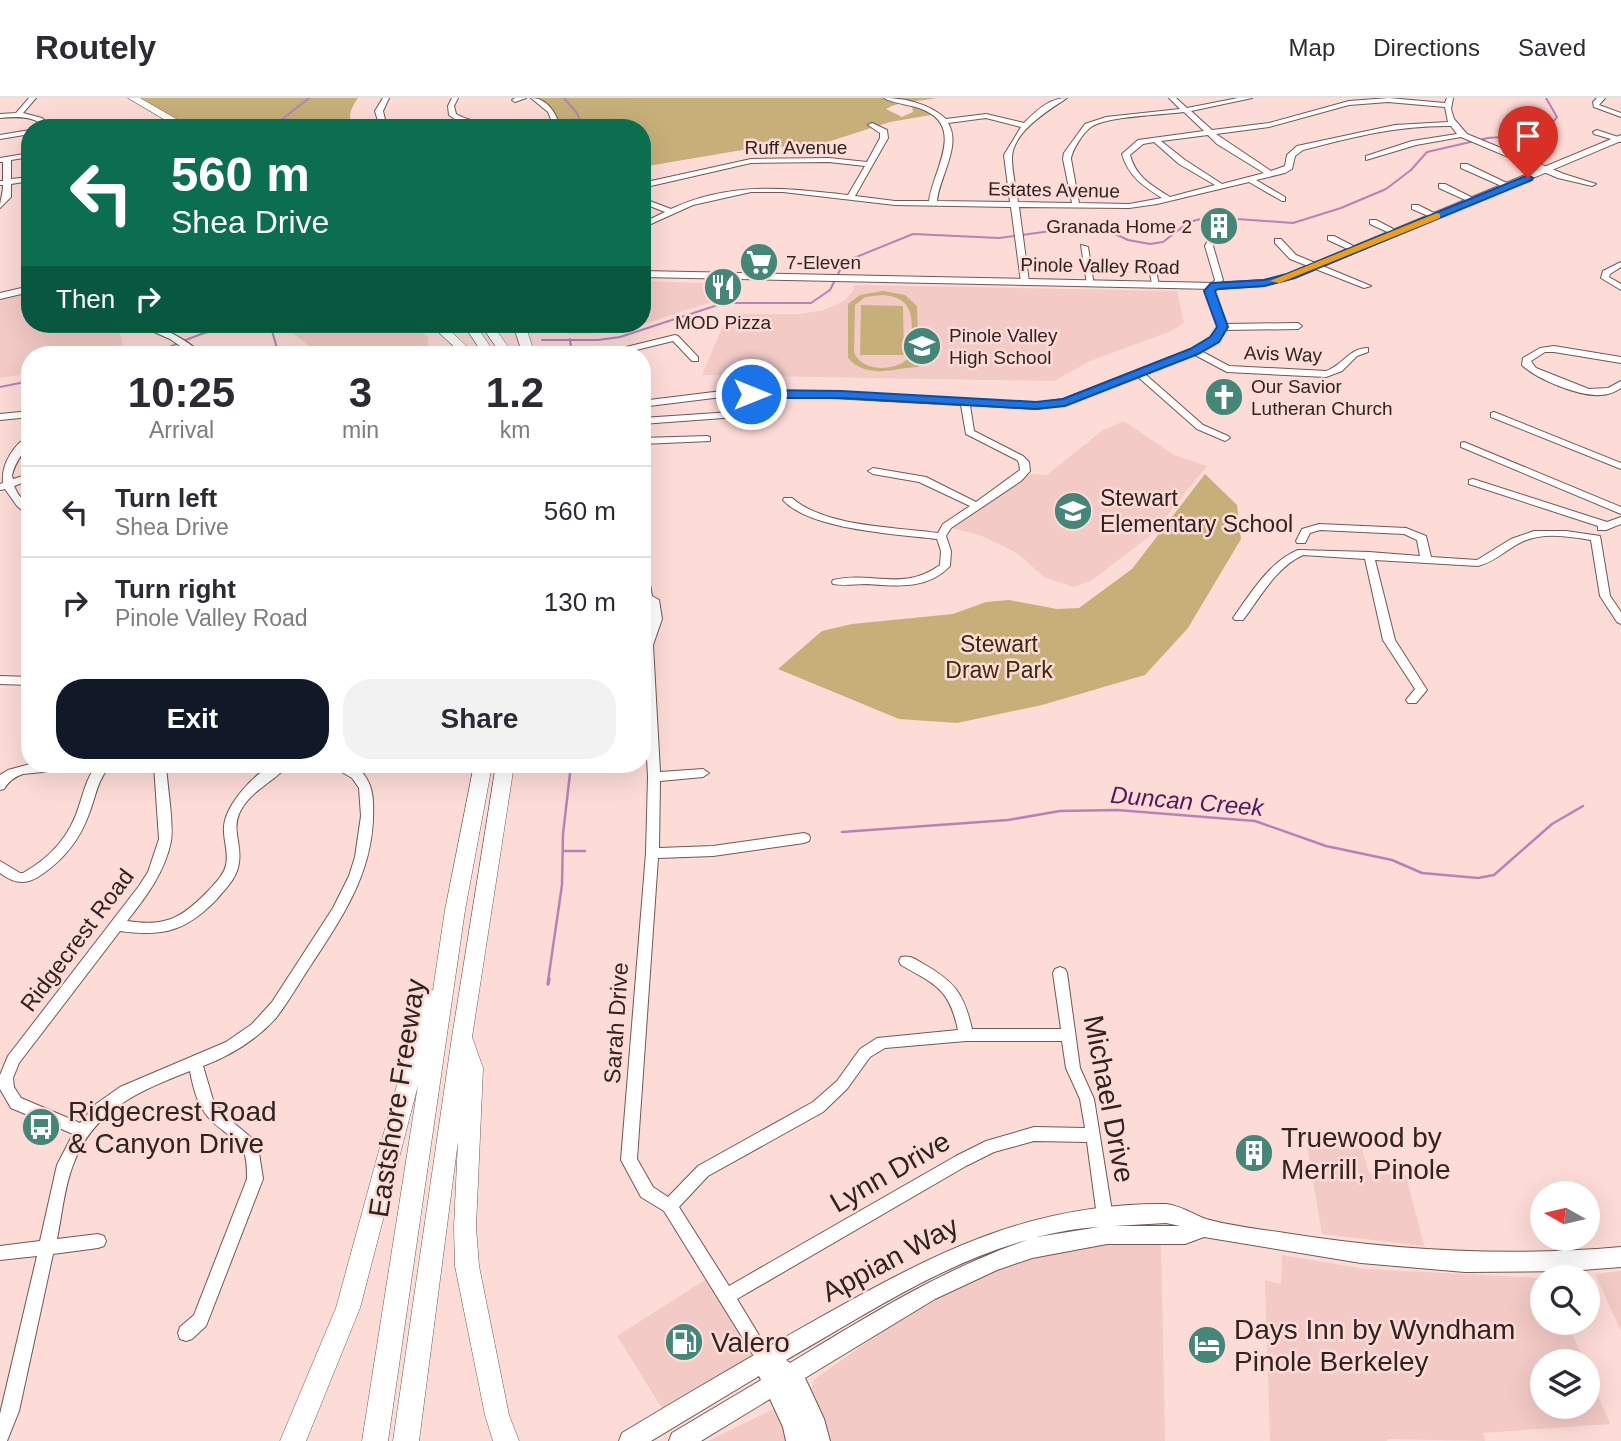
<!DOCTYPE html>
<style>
:root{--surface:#fff;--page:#f2f2f3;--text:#2b2b33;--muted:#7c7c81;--line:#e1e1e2;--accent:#111827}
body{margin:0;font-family:Arial,sans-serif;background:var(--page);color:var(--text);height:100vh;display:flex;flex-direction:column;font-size:26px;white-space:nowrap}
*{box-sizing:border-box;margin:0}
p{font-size:23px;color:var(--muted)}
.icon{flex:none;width:38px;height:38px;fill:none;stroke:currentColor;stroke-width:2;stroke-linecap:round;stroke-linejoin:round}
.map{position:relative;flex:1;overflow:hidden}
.sheet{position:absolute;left:21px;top:248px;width:630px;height:427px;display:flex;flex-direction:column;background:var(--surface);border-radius:28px;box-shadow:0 7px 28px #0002}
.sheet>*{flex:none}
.banner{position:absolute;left:21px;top:21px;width:630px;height:214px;border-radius:28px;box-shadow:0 7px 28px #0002;background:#0b6e4f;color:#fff;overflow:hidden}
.needle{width:46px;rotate:278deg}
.controls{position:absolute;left:1530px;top:1083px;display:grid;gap:14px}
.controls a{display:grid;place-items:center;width:70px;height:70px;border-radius:50%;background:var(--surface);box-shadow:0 7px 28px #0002;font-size:35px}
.pin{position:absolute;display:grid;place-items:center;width:60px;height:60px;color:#fff;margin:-72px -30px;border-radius:50% 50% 50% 0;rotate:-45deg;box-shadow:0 0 7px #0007}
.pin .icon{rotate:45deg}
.me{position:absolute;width:77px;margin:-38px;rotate:90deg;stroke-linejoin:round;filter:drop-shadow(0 0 5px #0008)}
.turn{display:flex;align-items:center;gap:24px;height:147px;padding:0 35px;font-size:32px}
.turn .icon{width:91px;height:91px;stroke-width:2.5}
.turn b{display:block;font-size:49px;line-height:60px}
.then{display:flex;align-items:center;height:66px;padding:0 35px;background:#0003;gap:14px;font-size:26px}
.eta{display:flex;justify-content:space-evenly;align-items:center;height:119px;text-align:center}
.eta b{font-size:42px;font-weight:800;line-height:49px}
.primary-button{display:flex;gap:14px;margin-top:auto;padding:14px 35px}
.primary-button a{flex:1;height:80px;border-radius:28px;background:var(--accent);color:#fff;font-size:28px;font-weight:800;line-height:80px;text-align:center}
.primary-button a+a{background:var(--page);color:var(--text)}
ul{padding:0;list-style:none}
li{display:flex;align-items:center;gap:21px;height:91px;padding:0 35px;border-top:2px solid var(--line)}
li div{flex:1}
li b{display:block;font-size:26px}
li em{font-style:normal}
header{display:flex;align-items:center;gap:42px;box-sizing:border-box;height:98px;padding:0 35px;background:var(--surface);border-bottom:2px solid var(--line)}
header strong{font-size:33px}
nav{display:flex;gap:38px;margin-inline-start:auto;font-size:24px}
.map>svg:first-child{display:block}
.built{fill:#f3cac5}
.green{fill:#c7af79;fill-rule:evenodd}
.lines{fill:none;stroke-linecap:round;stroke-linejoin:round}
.stream-far2{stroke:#b782ba;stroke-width:2}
.stream-far1{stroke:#b782ba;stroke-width:2.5}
.stream{stroke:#b782ba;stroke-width:3.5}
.minor-casing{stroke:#735754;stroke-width:2}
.major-casing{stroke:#735754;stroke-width:2}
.highway-casing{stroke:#735754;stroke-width:1}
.minor{fill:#fff;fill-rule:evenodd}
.major{fill:#fff;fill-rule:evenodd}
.highway{fill:#fff;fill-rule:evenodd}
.route{fill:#1a73e8;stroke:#114b97;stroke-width:2}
.slow{fill:#f59e0b}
.labels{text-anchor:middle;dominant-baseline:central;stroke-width:5;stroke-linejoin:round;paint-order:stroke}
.far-street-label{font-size:19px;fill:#302422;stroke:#fddbd7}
.far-poi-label{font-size:19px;fill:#302422;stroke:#fddbd7;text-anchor:start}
.poi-label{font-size:23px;fill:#302422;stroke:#fddbd7;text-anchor:start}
.park-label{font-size:23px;fill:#3a2c0b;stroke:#fddbd7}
.street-label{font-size:23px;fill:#302422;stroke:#fddbd7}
.water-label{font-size:24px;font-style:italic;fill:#57165c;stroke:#fddbd7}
.near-street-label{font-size:28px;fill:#302422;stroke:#fddbd7}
.near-poi-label{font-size:28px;fill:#302422;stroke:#fddbd7;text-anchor:start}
</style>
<header>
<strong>Routely</strong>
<nav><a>Map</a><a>Directions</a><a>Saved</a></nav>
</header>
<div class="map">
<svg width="1621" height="1343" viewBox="0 0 1621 1343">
<rect width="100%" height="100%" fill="#fddbd7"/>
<path class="built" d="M642 183 737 186 733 197 647 225 608 235 568 236 546 226H642Z
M854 187 1177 193 1184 225 1171 233 1090 263 1054 283 702 277 728 216H800L824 212 844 203 853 193Z
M30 194V226H117L123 247 116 254 106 257H30V275L0 280V201Z
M282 226H408L428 239V251L310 249Z
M1124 323 1174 357 1207 368 1150 438 1091 483 1073 489 1044 479 1017 455 982 438 952 430 1030 376 1047 377 1103 332Z
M1307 1048 1362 1051 1369 1075 1406 1077 1424 1148 1322 1136Z
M1161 1142 1165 1343H823L808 1298 815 1281 890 1228 961 1186 1023 1162 1080 1147Z
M1282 1157 1365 1171 1542 1180V1225H1568L1584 1263 1542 1264V1309H1587V1271L1610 1326 1483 1335 1485 1343 1387 1341V1343H1270L1265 1182 1281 1186Z
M1621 1173V1233L1595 1176Z
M708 1180 760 1262 665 1315 617 1238Z
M774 1311 793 1338V1343H708Z"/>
<path class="green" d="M133 0H358C351 10 347 18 353 30H187Z
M534 0H936C918 4 902 2 886 11L902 19 913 14 912 7 937 16 890 24 818 47 748 51 642 69V30H558L546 8Z
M883 193 905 197 917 208 919 269C897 269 868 283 848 260V206L860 197ZM882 197C919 199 912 228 910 258 899 274 861 275 854 254L855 207 865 199Z
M861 207 903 208 904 257H860Z
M1205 376 1237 407 1241 441 1188 530 1145 577 1042 607 957 625 899 621 778 571 822 533 852 526 953 516 986 504 1009 502 1057 511 1079 510 1132 471Z"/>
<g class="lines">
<path class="stream-far2" d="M564 0 577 15 583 30
M271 30 309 0
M570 241 572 257
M542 242H598L620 239 724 205H811L830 192 844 164 913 136 999 140 1088 128 1102 130 1128 142 1150 146 1163 144 1189 124 1209 119 1293 125 1341 110 1386 91 1411 72 1427 54 1488 40 1531 37 1550 28 1557 19 1546 0
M151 257C191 240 229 218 272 233L277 250 298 255H434L451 252
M0 289 30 283"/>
<path class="stream-far1" d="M842 734 1008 722 1060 713 1117 712 1255 723 1326 748 1392 762 1422 775 1478 780 1494 777 1552 726 1583 708
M563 753H585
M548 883 562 787 563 736 571 667"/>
<path class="stream" d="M548 886 549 881"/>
<g class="minor-casing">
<path id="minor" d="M29 0H36L23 15 42 20 53 30C44 30 40 23 31 21 21 18 10 19 0 20V16L16 15Z
M383 0H389L383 13 387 30H380L375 13Z
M452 0H458L454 8 456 16C482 31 523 24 552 24L548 14 531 0C548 0 556 16 561 30L479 29 460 25 449 17 448 8Z
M515 0H526L515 4 512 2Z
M884 0C905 0 930 6 946 21L986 16 1024 25C1036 13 1049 0 1067 0 1049 12 1012 34 1012 60 1012 74 1016 90 1018 104L1072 105 1063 61 1064 55 1085 26 1106 19 1180 11 1169 0H1176L1187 10 1238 0H1252L1191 13 1212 32 1269 25 1349 3 1389 0 1445 5 1447 0H1453L1451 11 1454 21 1467 36 1564 76 1596 86 1592 88 1558 80 1461 39 1416 47 1366 62V58L1412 43 1457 36 1451 28C1400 27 1352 39 1303 52L1295 58 1292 71 1285 75 1256 82 1285 99V103H1282L1249 84 1157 106 1129 110 1019 109 1029 184 1025 187 1021 184 1011 109 895 107 783 94H751L693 107 642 130V125L665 114 642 105V100L671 111C731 83 785 90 848 97L865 68 829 64 751 65 642 90V85L751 61 829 60 867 64 880 40V35L868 27 872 25 887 32 888 40 855 98 895 103H929C933 73 964 31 926 13 913 6 896 7 884 0ZM1388 4 1445 9 1448 24 1395 27 1297 48 1287 57 1285 68 1271 73 1216 36 1269 29 1349 7ZM1184 14 1204 33 1138 42 1122 56C1129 79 1143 88 1162 100L1129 106 1079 105 1071 61C1072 52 1083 35 1091 29 1107 18 1162 17 1184 14ZM986 20 1021 29 1004 57 1010 104 937 103C939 80 962 47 948 25ZM1208 37 1217 46 1264 75 1222 86 1185 62 1161 43ZM1154 44 1179 66 1215 87 1170 99C1151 87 1136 79 1130 57L1143 46Z
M1597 0H1605L1599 7 1621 15V19L1594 9 1593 4Z
M30 32V36L0 41V37Z
M1597 32 1621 40V44L1594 36 1593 34Z
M30 55V59L11 62V81L30 79V83L11 86V99L0 110C0 102 3 96 3 87H0V83H3V64H0V60Z
M1461 66H1467L1513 88 1506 90 1461 70Z
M1439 86H1445L1479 103 1472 105 1439 90Z
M1412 107H1418L1440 118 1433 120 1412 111Z
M1370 122H1376L1401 135 1394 137 1370 126Z
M1211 136 1218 138 1213 148 1223 182 1214 193 1225 226 1298 225 1302 228 1298 231 1225 232 1218 243 1201 253 1229 268 1326 273C1343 267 1349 250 1368 250V254L1357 258 1342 273 1326 279 1227 274 1193 256 1145 276 1203 327 1228 338 1230 340 1225 343 1197 331 1138 279 1065 307 1036 311 970 307 974 333 1023 358 1029 364 1030 373 1021 383 951 430 946 438 951 453 950 468C927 492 897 488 867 486 855 486 844 488 833 486L832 484 833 482C873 473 903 494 940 467L941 453 937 441C897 436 810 432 783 402L784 400H792C825 429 895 429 938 435L943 426 970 408 919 384 873 376 868 373 873 370 926 379 976 404 1020 372 1019 365 1017 362 966 336 961 307 813 299H722L649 308 644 305 649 302 722 293H813L1036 305 1063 301 1191 251 1212 239 1218 229 1206 193 1215 182 1205 148Z
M1328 138H1334L1359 151 1352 153 1328 142Z
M1275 141H1281L1296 157 1371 188 1364 190 1290 161 1275 145Z
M1081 147 1088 149 1094 188 1087 186Z
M1148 164 1155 166 1159 188 1152 186Z
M1621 164V169L1610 176 1609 179 1621 186V192L1601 180 1603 173Z
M136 226C160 226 186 241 203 257H193L170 241Z
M675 237 678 238 698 259V263H692L673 243 628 254 624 257H615L622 250Z
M1554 248 1621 259V265L1554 254H1545L1531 263 1536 270 1589 291 1608 290 1621 283V290C1615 294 1608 297 1600 297 1580 299 1536 281 1522 267L1523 260 1540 250Z
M762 312 765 313V317L642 326V320Z
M30 313V319L0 322V316Z
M1494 314 1621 365V371L1491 319V315Z
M30 337C30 351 15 360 12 378L13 381 30 376V382L14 388 18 396 30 410V419L17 408 5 391 0 392V386L3 385C1 366 14 346 30 337Z
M707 338 710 339V343L642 346V340Z
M1464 344 1621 409V416L1461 349V345Z
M1473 381 1607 424 1621 419V426L1606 432H1598V428L1469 386V382Z
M1319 426 1406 430 1426 438 1431 459 1477 462 1511 441 1534 433H1566L1600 438 1610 498 1621 514V526L1617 524 1600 498 1591 442C1567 438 1538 433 1516 447 1503 455 1493 464 1478 468L1375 462 1395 542 1427 592 1416 605H1408L1406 602 1415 591 1383 542 1365 461 1303 457C1276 469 1260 500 1243 522H1235L1233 520C1251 495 1269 464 1298 452L1369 454 1420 458 1417 442 1404 436 1320 432 1310 435 1305 445H1297L1296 443 1302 431Z
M642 466 647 469 652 498 659 502 662 521 653 547 660 674 703 671 709 675 703 679 660 683 659 750 713 748 804 735 809 737 810 740 809 743 804 745 713 758 658 760 637 1061 653 1089 668 1099 698 1068 813 1004 837 983 860 951 877 940 958 932C949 890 936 887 901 867L899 863 901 859C910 857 915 861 922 865 954 883 964 895 972 931H1061L1053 875 1055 871 1060 869 1065 871 1067 875 1080 970 1094 1001 1114 1126 1112 1131 1106 1133 1100 1131 1098 1126 1087 1044 1034 1043 994 1054 966 1068 737 1201 774 1262 772 1268 766 1270 760 1268 664 1113 641 1099 621 1062 646 755 648 679 642 565ZM648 505 651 516 648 531 647 506ZM966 943H1062L1066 970 1080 1001 1085 1030 1034 1029 986 1043 956 1058 729 1188 679 1109 708 1078 823 1014 847 991 870 959 885 950Z
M0 578 30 579V587L0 586Z
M30 666V667H78L72 671 23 676C14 679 9 683 4 691L0 692V677L8 672Z
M97 667H110C96 686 97 695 89 716 80 741 65 760 44 775 28 787 16 787 0 775V763L20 775H23C50 760 70 738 79 708 84 693 87 679 97 667Z
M154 667H166C167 686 174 726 171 743 165 774 146 799 127 823 166 829 182 820 208 793 215 785 224 777 226 767 229 754 223 742 224 729 225 708 253 676 272 668 277 666 283 667 288 667 273 685 249 693 239 716 232 732 242 748 239 764 238 779 226 790 217 801 186 833 164 839 120 833L19 965 13 980 14 989 21 1000 80 1025 96 1006 120 989 226 944 252 926 272 904 333 810 349 778 355 759 361 718 359 690 352 680 335 670 333 667C338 667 345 666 349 667 366 671 373 690 373 705 376 770 345 815 311 867 299 885 289 903 276 920 256 942 230 958 203 968L214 1005 228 1020 254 1042 259 1055 263 1081 206 1228 192 1241 186 1243 180 1241 178 1235 180 1229 194 1217 247 1081C247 1072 247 1062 244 1054 237 1039 217 1031 208 1019 197 1006 193 989 190 973 139 993 93 1012 73 1067 64 1090 62 1117 57 1141L98 1136 104 1138 106 1143 104 1148 98 1150 53 1156 19 1313 7 1343H0V1316L37 1158 0 1162V1148L40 1143 57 1067 73 1036 11 1010 0 991V977L8 958 139 788 148 774 159 741Z"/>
</g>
<g class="major-casing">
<path id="major" d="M1621 37V43L1295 180 1264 188 1215 191 642 179V173L1215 185 1264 182 1287 176Z
M30 188V194L0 201V195Z
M1166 1106C1182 1108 1192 1116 1206 1121 1231 1128 1259 1131 1285 1135 1397 1153 1508 1159 1621 1149V1169L1569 1173 1465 1174 1361 1165 1204 1139 1185 1146H1107L1032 1160 997 1172 935 1201 805 1280 824 1321 830 1343H786L783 1329 770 1301 701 1343H669L672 1335 761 1282 759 1278 651 1343H619L622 1335C687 1296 753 1257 819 1220 935 1155 1029 1105 1166 1106ZM1166 1125 1180 1128H1114ZM1099 1129 1037 1139C1057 1134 1078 1130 1099 1129ZM1027 1142C941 1172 868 1218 790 1265L786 1262C863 1218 941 1166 1027 1142Z"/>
</g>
<g class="highway-casing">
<path id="highway" d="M128 0H140L192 30H179Z
M430 226H443L476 257H463Z
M463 226H475L496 257H484Z
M480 226H492L514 257H502Z
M513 226H525L535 257H523Z
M474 667H492L465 812 388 1343H362L418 987 360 1210 306 1343H280L336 1210 421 899 424 893 433 892 445 812Z
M496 667H514L472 939 483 970 476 1129 479 1168 509 1317 519 1343H493L485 1317 455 1168 454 1129 458 1043 419 1343H393L452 939Z"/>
</g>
<use href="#minor" class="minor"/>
<use href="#major" class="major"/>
<use href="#highway" class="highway"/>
</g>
<path class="route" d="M1528 77 1533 80 1532 82 1294 180 1264 188 1218 191 1215 193 1228 229 1219 244 1198 256 1065 308 1036 311 841 300H751L745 296 751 292 841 293 1036 304 1063 301 1190 251 1210 239 1217 229 1204 193 1211 185 1264 182 1287 176Z"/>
<path class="slow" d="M1437 115 1440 116V120L1279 185 1270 183Z"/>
<defs>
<g id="building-disc" transform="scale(2.0125)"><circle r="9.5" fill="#448779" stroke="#fddbd7"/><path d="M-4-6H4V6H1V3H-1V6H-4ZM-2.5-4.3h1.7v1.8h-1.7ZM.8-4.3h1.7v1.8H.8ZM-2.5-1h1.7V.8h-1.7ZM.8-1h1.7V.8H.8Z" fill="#fff"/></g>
<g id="supermarket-disc" transform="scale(2.0125)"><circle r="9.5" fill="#448779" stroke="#fddbd7"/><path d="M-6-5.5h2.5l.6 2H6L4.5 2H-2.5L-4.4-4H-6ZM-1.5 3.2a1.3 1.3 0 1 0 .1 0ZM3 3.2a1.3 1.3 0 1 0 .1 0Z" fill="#fff"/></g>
<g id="restaurant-disc" transform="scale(2.0125)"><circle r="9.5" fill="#448779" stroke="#fddbd7"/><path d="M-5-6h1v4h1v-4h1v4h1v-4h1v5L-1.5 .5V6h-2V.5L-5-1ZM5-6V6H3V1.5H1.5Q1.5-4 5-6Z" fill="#fff"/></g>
<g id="school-disc" transform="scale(2.0125)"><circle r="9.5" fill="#448779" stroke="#fddbd7"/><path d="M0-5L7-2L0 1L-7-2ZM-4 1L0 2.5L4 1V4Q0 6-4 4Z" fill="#fff"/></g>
<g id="church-disc" transform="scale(2.0125)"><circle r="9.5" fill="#448779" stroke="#fddbd7"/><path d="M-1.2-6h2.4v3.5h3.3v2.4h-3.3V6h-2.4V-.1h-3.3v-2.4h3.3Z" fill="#fff"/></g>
<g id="bus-disc" transform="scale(2.0125)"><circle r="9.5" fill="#448779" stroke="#fddbd7"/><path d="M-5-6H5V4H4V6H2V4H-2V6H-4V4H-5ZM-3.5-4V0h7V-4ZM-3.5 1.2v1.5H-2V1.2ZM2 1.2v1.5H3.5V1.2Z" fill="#fff"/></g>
<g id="fuel-disc" transform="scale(2.0125)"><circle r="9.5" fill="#448779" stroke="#fddbd7"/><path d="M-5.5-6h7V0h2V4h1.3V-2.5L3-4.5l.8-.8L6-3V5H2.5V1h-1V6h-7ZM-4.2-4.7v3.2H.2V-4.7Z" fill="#fff"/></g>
<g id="hotel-disc" transform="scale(2.0125)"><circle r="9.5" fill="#448779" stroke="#fddbd7"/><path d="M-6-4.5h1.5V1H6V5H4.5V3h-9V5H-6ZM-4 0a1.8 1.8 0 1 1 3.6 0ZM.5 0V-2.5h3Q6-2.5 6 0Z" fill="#fff"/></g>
</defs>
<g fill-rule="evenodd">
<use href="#building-disc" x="1219" y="128"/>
<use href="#supermarket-disc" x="759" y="164"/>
<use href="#restaurant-disc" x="723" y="189"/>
<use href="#school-disc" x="922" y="248"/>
<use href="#church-disc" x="1224" y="299"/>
<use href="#school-disc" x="1073" y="413"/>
<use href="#bus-disc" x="41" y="1029"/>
<use href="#building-disc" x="1254" y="1055"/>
<use href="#fuel-disc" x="684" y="1244"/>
<use href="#hotel-disc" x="1207" y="1247"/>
</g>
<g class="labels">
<g class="far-street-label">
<text x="796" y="49">Ruff Avenue</text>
<text transform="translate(1054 92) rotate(1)">Estates Avenue</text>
<text transform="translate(1100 168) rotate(1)">Pinole Valley Road</text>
<text transform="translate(1283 256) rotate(2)">Avis Way</text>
</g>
<g class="far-poi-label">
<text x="1192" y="128" text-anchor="end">Granada Home 2</text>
<text x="786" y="164">7-Eleven</text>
<text x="723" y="224" text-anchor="middle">MOD Pizza</text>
<text x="949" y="237">Pinole Valley<tspan x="949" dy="22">High School</tspan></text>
<text x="1251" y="288">Our Savior<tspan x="1251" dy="22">Lutheran Church</tspan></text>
</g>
<g class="poi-label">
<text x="1100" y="400">Stewart<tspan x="1100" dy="26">Elementary School</tspan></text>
</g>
<g class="park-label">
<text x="999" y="546">Stewart<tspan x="999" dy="26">Draw Park</tspan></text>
</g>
<g class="street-label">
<text transform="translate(77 842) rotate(-53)">Ridgecrest Road</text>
<text transform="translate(616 925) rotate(-86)">Sarah Drive</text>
</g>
<g class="water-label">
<text transform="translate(1187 703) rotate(5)">Duncan Creek</text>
</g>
<g class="near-street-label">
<text transform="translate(397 1000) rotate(-81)">Eastshore Freeway</text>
<text transform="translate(1109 1001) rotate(79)">Michael Drive</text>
<text transform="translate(890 1074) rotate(-30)">Lynn Drive</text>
<text transform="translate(890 1161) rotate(-28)">Appian Way</text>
</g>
<g class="near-poi-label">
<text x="68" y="1013">Ridgecrest Road<tspan x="68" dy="32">&amp; Canyon Drive</tspan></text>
<text x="1281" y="1039">Truewood by<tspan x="1281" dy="32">Merrill, Pinole</tspan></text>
<text x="1234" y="1231">Days Inn by Wyndham<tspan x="1234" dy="32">Pinole Berkeley</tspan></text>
<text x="711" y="1244">Valero</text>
</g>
</g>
</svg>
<div class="controls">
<a><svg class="needle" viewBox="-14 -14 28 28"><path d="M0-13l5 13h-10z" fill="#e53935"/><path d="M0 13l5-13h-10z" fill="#7c7c81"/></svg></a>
<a><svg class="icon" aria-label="search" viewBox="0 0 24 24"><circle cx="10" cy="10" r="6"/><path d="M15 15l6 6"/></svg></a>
<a><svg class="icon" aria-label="layers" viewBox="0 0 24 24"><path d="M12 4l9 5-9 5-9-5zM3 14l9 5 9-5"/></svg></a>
</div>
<div class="pin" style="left:1528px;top:80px;background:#d93025"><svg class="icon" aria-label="arrive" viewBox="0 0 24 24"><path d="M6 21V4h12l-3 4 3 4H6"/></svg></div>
<svg class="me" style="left:751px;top:296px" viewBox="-20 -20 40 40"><circle r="17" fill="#1a73e8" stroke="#fff" stroke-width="3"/><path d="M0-11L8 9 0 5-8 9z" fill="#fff"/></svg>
<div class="banner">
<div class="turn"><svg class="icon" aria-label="left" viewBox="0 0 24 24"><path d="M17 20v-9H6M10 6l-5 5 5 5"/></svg><div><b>560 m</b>Shea Drive</div></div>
<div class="then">Then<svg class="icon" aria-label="right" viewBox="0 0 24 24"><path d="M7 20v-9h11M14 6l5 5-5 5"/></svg></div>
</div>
<section class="sheet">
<div class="eta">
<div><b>10:25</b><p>Arrival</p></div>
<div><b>3</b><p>min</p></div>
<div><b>1.2</b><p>km</p></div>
</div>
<ul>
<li><svg class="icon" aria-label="left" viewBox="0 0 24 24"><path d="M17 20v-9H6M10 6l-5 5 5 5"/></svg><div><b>Turn left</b><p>Shea Drive</p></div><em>560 m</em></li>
<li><svg class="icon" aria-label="right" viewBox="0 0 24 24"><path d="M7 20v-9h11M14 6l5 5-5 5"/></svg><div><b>Turn right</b><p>Pinole Valley Road</p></div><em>130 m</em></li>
</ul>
<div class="primary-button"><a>Exit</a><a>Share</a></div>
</section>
</div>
